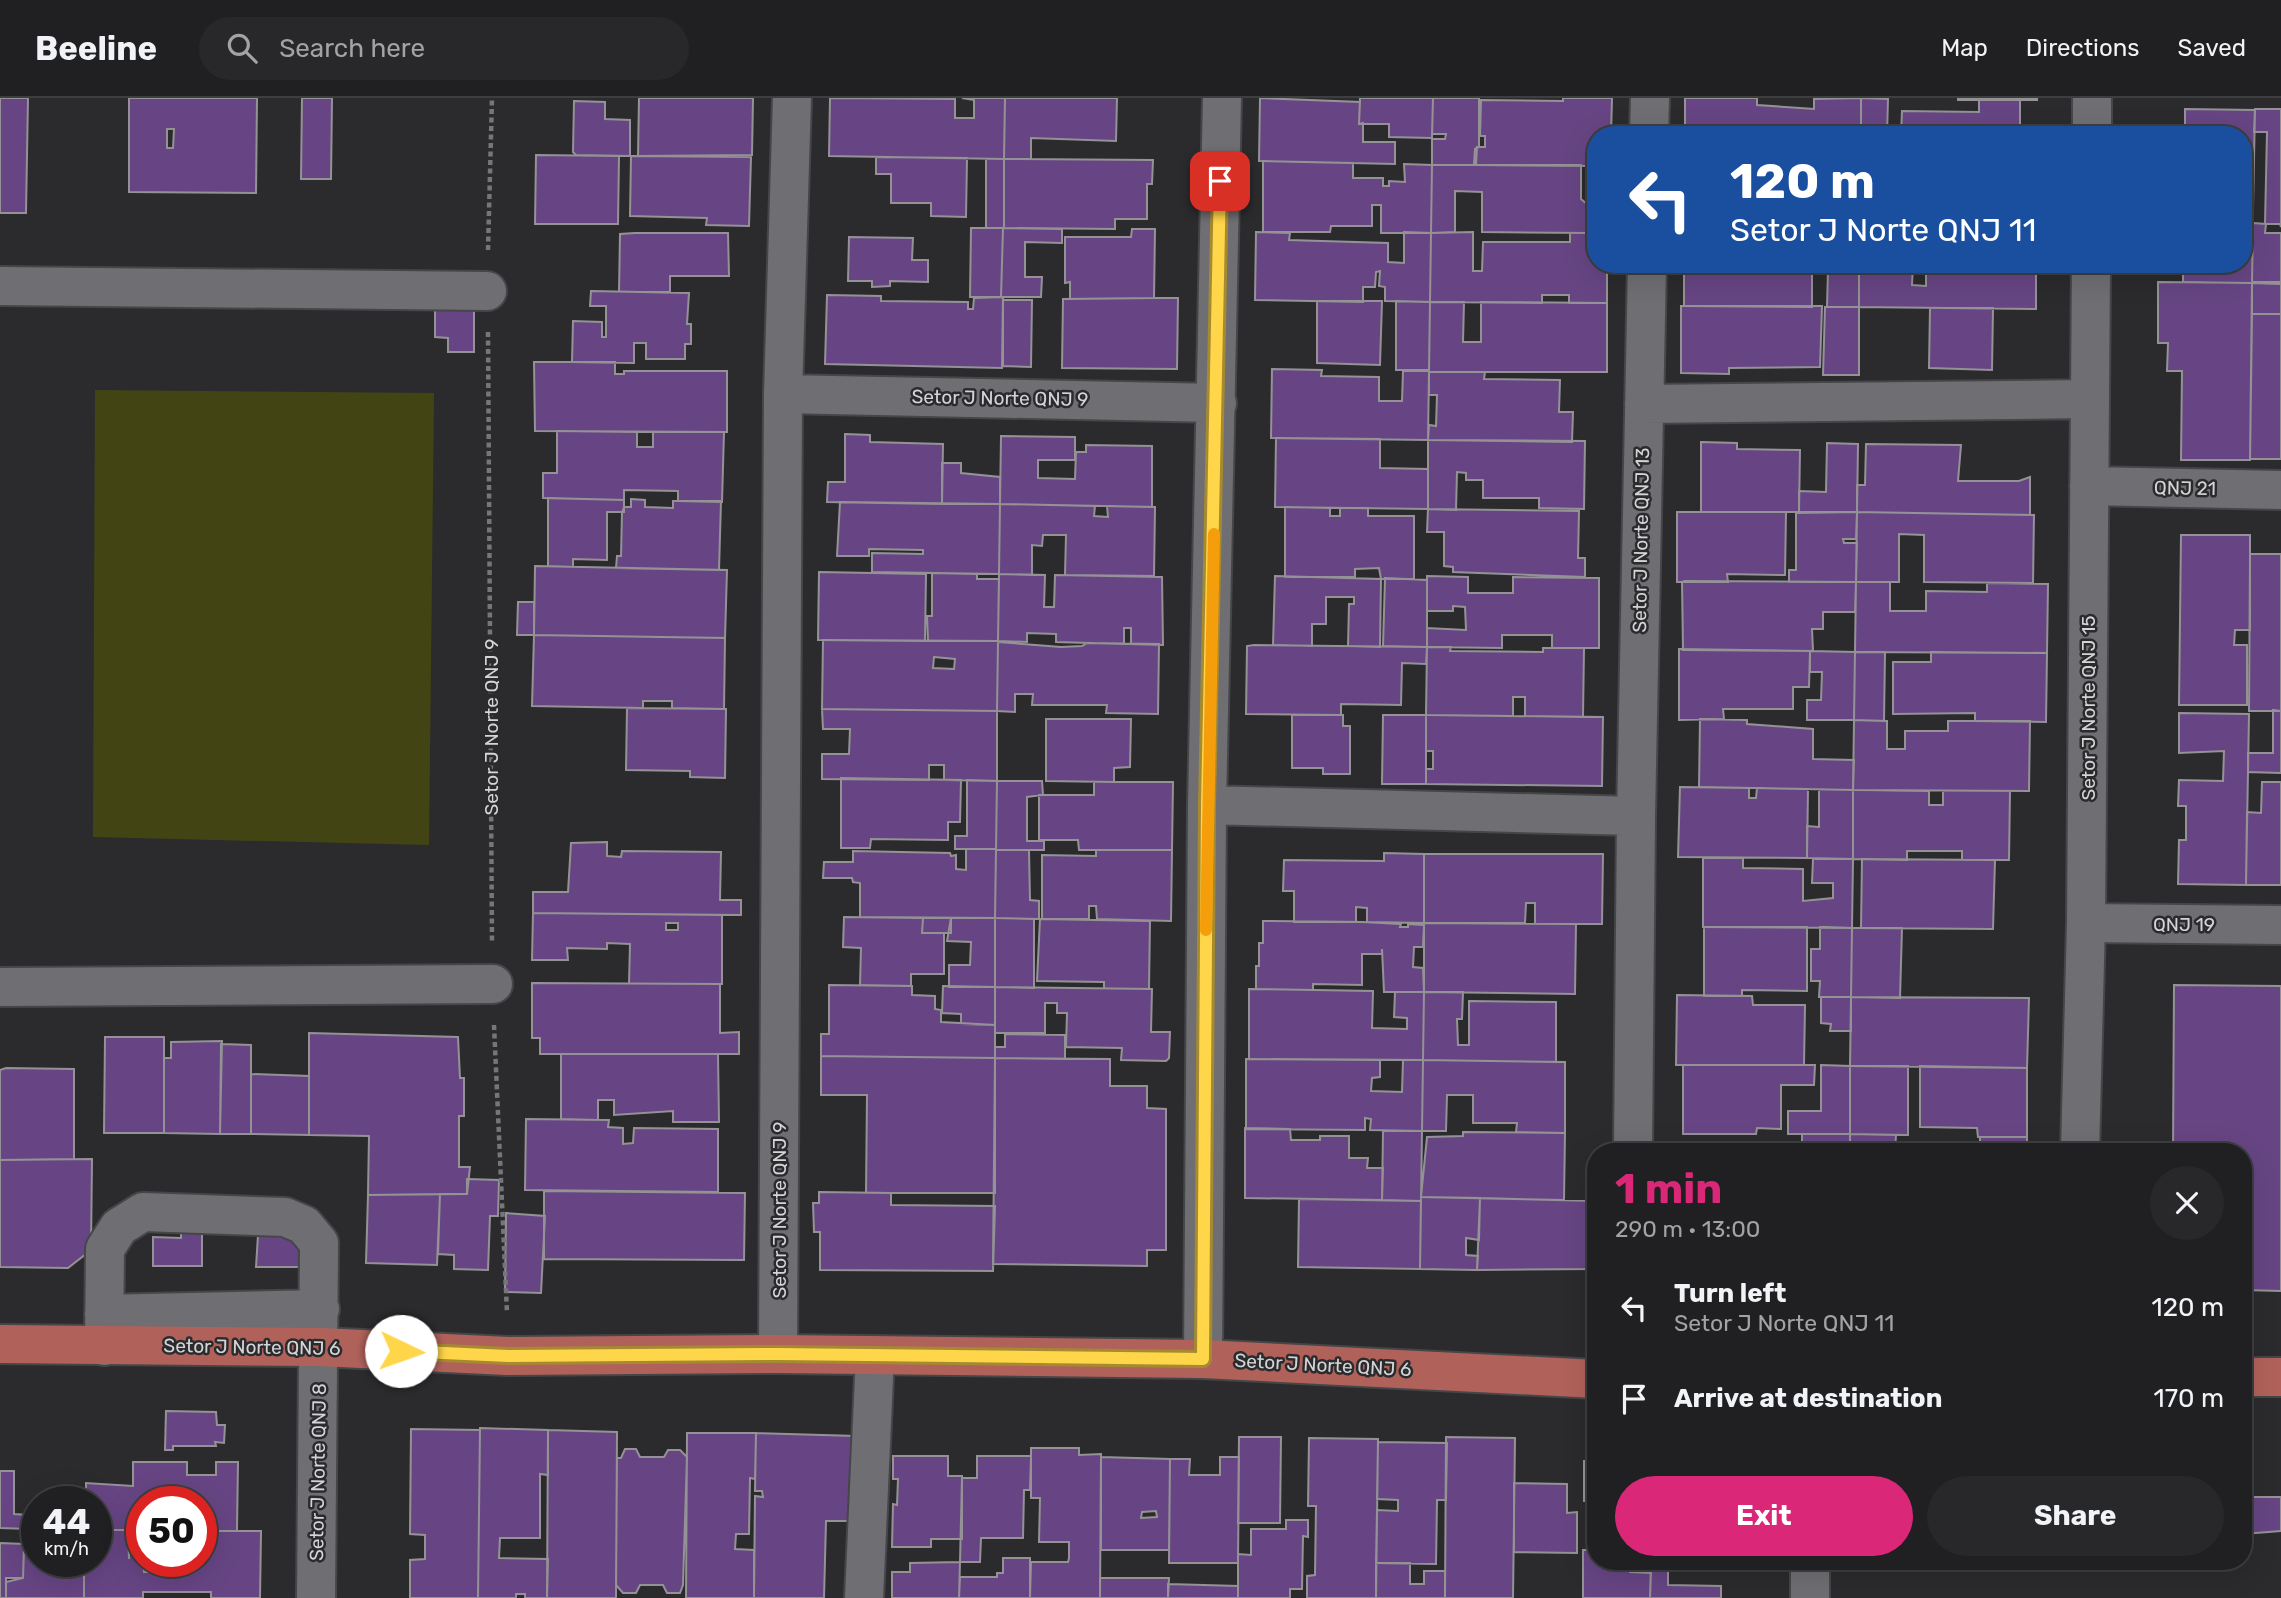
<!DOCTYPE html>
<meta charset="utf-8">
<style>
:root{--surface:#202022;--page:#28282a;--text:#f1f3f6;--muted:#a2a3a5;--line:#3d3e40;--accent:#db2777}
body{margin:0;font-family:Rubik,sans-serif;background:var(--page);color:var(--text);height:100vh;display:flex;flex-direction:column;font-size:26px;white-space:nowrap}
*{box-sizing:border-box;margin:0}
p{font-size:23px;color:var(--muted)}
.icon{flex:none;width:38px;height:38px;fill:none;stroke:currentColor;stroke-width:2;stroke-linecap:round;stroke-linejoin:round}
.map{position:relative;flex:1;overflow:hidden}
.details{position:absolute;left:1587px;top:1045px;width:665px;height:427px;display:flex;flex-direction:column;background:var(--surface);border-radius:28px;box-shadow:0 7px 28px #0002,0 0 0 2px var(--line)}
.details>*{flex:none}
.guide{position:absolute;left:1587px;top:28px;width:665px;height:147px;border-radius:28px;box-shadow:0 7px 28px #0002,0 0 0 2px var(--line);background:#1a4fa0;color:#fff;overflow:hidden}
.speed{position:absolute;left:21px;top:1388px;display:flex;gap:14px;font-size:35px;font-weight:700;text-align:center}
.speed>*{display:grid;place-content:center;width:91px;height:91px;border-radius:50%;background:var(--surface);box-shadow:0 7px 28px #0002,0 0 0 2px var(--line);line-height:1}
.speed small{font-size:18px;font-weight:400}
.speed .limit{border:10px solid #d22;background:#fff;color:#111}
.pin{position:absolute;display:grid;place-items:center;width:60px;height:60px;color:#fff;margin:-30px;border-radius:14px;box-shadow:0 4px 10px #0006}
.me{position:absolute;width:77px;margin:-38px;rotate:93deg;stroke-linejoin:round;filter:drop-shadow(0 0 5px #0008)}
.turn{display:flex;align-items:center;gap:24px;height:147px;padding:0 28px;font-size:32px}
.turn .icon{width:91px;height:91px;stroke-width:2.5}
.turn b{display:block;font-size:49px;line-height:60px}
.round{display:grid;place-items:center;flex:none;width:74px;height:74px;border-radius:37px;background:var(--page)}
.overview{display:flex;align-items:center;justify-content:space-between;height:119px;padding:0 28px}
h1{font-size:42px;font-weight:700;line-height:52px;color:var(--accent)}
.button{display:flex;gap:14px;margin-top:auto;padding:14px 28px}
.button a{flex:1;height:80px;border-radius:42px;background:var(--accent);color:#fff;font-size:28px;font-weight:700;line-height:80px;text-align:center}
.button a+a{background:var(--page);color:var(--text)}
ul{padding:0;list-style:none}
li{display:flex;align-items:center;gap:21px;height:91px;padding:0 28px}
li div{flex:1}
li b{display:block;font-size:26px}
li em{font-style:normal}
header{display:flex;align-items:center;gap:42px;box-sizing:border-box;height:98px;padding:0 35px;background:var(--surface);border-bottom:2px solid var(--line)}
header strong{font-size:33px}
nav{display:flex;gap:38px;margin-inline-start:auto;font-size:24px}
.search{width:490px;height:63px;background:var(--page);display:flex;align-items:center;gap:18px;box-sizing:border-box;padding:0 24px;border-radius:38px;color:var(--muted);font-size:26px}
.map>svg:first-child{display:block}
.green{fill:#424513}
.building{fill:#674584;stroke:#949295;stroke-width:2;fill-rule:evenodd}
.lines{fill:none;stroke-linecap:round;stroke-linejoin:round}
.minor-casing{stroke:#454648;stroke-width:42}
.major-casing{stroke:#454648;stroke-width:42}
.path{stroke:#767679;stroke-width:4.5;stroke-dasharray:5 3.5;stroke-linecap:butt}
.minor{stroke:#6f6f73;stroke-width:38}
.major{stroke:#b0625a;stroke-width:38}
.route-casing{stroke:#a68a30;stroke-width:18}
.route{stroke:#ffd54a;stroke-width:12}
.slow{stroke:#f59e0b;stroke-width:12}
.labels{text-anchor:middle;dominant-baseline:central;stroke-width:5;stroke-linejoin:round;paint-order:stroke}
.street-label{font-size:19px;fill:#d3d4d6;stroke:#2b2b2e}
</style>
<header>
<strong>Beeline</strong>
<div class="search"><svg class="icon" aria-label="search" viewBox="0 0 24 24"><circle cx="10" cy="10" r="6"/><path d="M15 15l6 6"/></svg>Search here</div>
<nav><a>Map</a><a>Directions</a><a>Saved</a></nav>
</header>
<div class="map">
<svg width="2281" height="1500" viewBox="0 0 2281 1500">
<rect width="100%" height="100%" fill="#2b2b2e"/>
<path class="green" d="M95 292 434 295 429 747 93 739Z"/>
<path class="building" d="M0 0H28L26 115H0Z
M129 0H257L256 95 129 94ZM167 31H174L173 50H167Z
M302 0H332L331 81H301Z
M639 0H753L752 57 638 58Z
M830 0 955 1V20H974V2L962 0H1005L1004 61 829 58Z
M1005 0H1117L1116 43 1031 40V61H1004Z
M1260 0 1360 4 1359 26 1363 25V44H1395V66L1259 63Z
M1360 0H1433L1432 40 1389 39V26H1359Z
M1433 0H1479V49L1475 51 1474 67H1432V41H1445L1446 36H1432Z
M1563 0H1612L1611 37H1596V68L1476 67 1477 49H1485V38H1480L1481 2 1563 3Z
M1685 0H1757V7L1814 11V1L1861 0V37H1685Z
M1861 0 1888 1 1887 37H1861Z
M1958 0H2037V2H1958Z
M1979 2H2020V37H1901L1902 13 1979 14Z
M574 3 605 4V21L630 22V58L576 57 573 54Z
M2185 11 2255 12 2253 110H2244V37H2185Z
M2255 11H2281V129L2280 126H2265L2267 34H2254Z
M536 57 619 58 618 126H535Z
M631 58 751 59 749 128 706 127 707 120 630 118Z
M876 59 967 60 966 119 931 118V105H891V76H876Z
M986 61H1004V130H986Z
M1004 61 1153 62 1152 86H1147V121H1115V131L1004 130Z
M1263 63 1353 65V80H1383V88H1389V83L1405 84 1404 66 1432 67 1431 135H1381V107H1372V128H1331L1330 134H1263Z
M1432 67H1581V101L1588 107V135L1482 134V94L1455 93V134L1431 135Z
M2244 123 2253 125 2252 185 2183 184V166H2244Z
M2253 125 2266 126 2265 135H2281V184H2252Z
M971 130H1003L1001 199H970Z
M1003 130 1062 131V145L1025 144V179H1042L1041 199H1001Z
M1132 131H1155L1154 200 1070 201V184L1065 185V139H1131Z
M1256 134 1290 135 1289 142 1388 145V164L1404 165V134L1431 135 1430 204 1385 203V189L1379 188 1380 173 1376 174 1375 189H1363V204L1255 202Z
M1473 134V173H1482L1483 144H1570V135H1596V166H1607V205H1569V197H1542V205L1430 204 1431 135Z
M635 135H728L729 178H670V194H619L620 136Z
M849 139 913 140 912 162H928V184L890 183V188L872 189V183H848Z
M1684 166H1859V209H1827L1828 172H1812V209L1684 208Z
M1859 166H1913L1912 187 1926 188V166H2036V211L1859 209Z
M2158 184 2252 185 2250 362H2181L2182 273H2167L2168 245H2158Z
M2252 185 2281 186V216H2252Z
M474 186V254H448V240L435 239V200Z
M591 193 689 195 687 226H691V246H685V261H646V245H634V265L572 264 573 223 602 224V239H606V208H590Z
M827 197 881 198V203L968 204V211H973L974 200 1003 199 1002 270 825 266Z
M1154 200H1178L1177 271 1062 270 1063 201Z
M1003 202H1032L1031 269 1003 268Z
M1317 203H1382L1380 267 1317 265Z
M1396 203 1430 204 1429 272H1396Z
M1430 204H1464L1463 244H1481V204L1607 205V274H1429Z
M1681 208H1822L1820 269 1729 270V276L1681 275Z
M1825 209H1859V277H1823Z
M1930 210H1993L1992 272 1929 270Z
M2252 216H2281V361H2250Z
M534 264H615V276H624V273H727V334L535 333Z
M1272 271 1322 272 1321 278 1379 279V303H1402L1403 273H1429L1428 342 1271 340Z
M1429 274H1485L1484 281 1560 282 1559 314H1573L1572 344 1428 342 1429 327 1436 328 1437 297H1429Z
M557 333 637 334V349H653V334H724L722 404 678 403V393L624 392V402L543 400V375H557Z
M845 336 870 337V344L943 346 942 406 827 404 828 384H845Z
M1001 338 1075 339V362H1038V380L1075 381 1076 354H1086V347L1152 348V409L1000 406Z
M1276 340 1380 341V370L1428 371V411L1275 409Z
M1428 342 1585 343 1584 411 1539 410V400H1483V382H1466V375L1457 374 1456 412 1428 411Z
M1701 344 1737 345V351L1800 352 1799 414H1701Z
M1827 345 1858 346 1857 414H1799V393L1826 394Z
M1866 346 1961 347 1958 383H2019L2030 379V417L1857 414V387H1865Z
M942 365H961V375L1000 379V406H942Z
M548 400 624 402V414H607V462L573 461V469L548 468Z
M631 401 645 402V409L673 410V403H721L719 472 616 470 617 458H621L622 415 624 409H631Z
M840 404 1000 406 999 476 872 474V455L923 456V452L869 451V458H837Z
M1000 406 1095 408 1094 418 1108 419 1107 408 1155 409 1154 478 1065 477 1066 437H1043L1042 448 1032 447V477L999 476Z
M1285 409 1330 410V418H1340V410H1368V418H1414V481H1381L1379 470 1355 471V479H1285Z
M1428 411 1579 413 1578 460H1585V479L1453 474V469L1444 468V434H1427Z
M1677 414H1786L1785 477 1727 476 1728 484H1677Z
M1857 414 1856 441H1843L1844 445H1857L1856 484H1789V472H1796V415Z
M1857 414 2034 417 2033 485 1924 484V437L1899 436V484H1856Z
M2181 437H2250V532H2235L2234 547H2247V607H2179Z
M2250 456H2281V613H2249Z
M535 468 727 472 725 540 534 537Z
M819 474 926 476 925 543 818 542Z
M932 475 977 476V481H999L998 543H928L927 518H932Z
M999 476 1045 477 1044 509H1054L1055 477 1162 479 1163 547 1131 546V530H1124V546L1056 544V536L1027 535V544L998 543Z
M1275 478 1381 481 1380 549 1348 548 1349 506H1354V499H1326V526H1312V548L1273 547Z
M1427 478 1468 479V495H1513V479L1599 480V550H1552V537H1502V550L1427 549V530L1466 532 1465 509 1453 508V513H1427Z
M1385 480 1427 482V549L1383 548Z
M1685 483 1856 484 1855 514H1823V531H1812L1813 553 1683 552 1682 484Z
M1856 484H1890V513H1926V493L1987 494V485L2048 486 2047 555 1855 554Z
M518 504H534V537H517Z
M534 537 725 540 724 611 672 610V603H643V610L532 608Z
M823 542 998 543 997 613 822 611ZM934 559 955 561 954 571 933 570Z
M998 544 1061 549 1082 548 1087 545 1159 546 1158 616 1106 615 1107 607H1032L1033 596H1015V614L997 613Z
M1254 547 1427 549 1426 566 1402 565 1401 607 1341 606V617L1246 616 1247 548Z
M1427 549H1451L1450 553 1543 554V550H1584L1583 619 1525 618V599H1513V618L1426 617Z
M1679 551 1810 553 1809 589H1793V611H1723L1724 621 1679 622Z
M1810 553 1855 554 1854 622H1807V602H1821L1822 574H1810Z
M1855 554H1885L1884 623 1854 622Z
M1931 554 2047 555 2046 624 1975 623V615L1893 616V564H1931Z
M627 610 726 611 725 680 690 679V673L626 672Z
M822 611 997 613V683L944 682V667H929V682L822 681V656H849L850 631H823Z
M2273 612 2281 613V675L2248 674V655H2273Z
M2179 615 2249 616 2246 787 2178 786 2179 742H2186V708H2178L2179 682 2223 683 2224 653 2179 655Z
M1292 617H1343V628H1350V676H1323V670H1292Z
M1383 617H1426V686H1382Z
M1426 617 1603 619 1602 688 1426 686V671H1433V653H1426Z
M1046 621H1131L1130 669 1114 670V684L1046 683Z
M1700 621 1747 622V626L1813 631V661L1854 662 1853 692 1699 689Z
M1854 622 1887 623V651H1905V633H1948V623H2030L2029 693 1853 692Z
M841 680 961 682 960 724H948V742L871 741 870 750H841Z
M967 682 997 683 996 751H955V738H967Z
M997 683H1042L1043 697 1027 699V743H1044V752H996Z
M1094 684H1173L1172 752H1079L1078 742H1039V697H1094Z
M2262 684H2281V787H2246L2247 714 2261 715Z
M1680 689 1749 690V700H1756L1757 690 1808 691 1807 760 1678 759Z
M1819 692H1853V761L1807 760V728L1819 729Z
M1853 692 1929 693V707H1943V693H2010L2009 762H1962V753H1907V762L1853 761Z
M607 744V758L621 759 622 753 721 754 720 802H741V817L533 815V794H568L571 745Z
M966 751H996L995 820 860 819V785L853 784 852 780H823L824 764H853V753L950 755 951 758 956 757V771L966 772Z
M996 752H1029L1030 802 1039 803V821L995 820Z
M1096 752H1172L1171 823 1097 821 1096 808H1089V821H1042V757L1096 758Z
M1384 755 1424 756V825L1367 824V810L1356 809V824H1294V793H1283L1284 762 1384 763Z
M1424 756H1603L1602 826H1535V805H1526L1525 825H1424Z
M1703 760H1743V770L1803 771V803L1833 800V785H1812L1813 761H1853L1852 830 1703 829Z
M1862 761 1995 762 1993 831 1861 830Z
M533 815 722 817V886H629L630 846 607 845V851L567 850 568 862H532ZM666 825H678V832H666Z
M844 819 923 820 922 835H944V876H911V888L860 887 861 850 843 849Z
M923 820H951V835H922Z
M951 820H995V889H949V867H970L971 844 947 843Z
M995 820 1034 821V890L995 889Z
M1040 821 1150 823 1149 891H1104V884L1037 883Z
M1263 823 1363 824 1401 826 1400 829H1408V826L1424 827 1423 849H1414L1413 869 1423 870 1424 894H1384L1382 851V856H1362V887L1313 886V892L1256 891V868H1259V845H1263Z
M1424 825 1576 826 1575 896 1424 894Z
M1704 829H1807V893L1742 892V898H1704Z
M1820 829 1852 830 1851 899H1819L1820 883H1811V851H1820Z
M1852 830H1902L1900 900 1851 899Z
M532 885 720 886V935L739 934V956H540V940H532Z
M829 887 912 888V897L935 898V911L941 912V924L995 927V960L821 958V936H829Z
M2174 887 2281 888V1193L2244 1192V1054H2173Z
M943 888 995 889V927L961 926V916L942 915Z
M995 889 1152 891 1151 934H1170L1169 960 1166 963 1121 962 1122 950 1066 949 1067 915H1057V905H1045V935H995Z
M1249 891 1373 893 1372 930 1407 931V920L1394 919 1395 894H1424L1423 962 1249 961Z
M1424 894H1463L1462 921H1457L1458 947H1469V903L1556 904V964L1423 962Z
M1677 897 1752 898 1753 907H1805L1804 967H1676Z
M1821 899H1851V933H1830L1831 926 1821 925Z
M1851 899 2029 900 2027 970 1850 968Z
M309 935 458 939 460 980H464V1018H459V1069H470L467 1096 368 1097 369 1038 309 1037Z
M1005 936 1065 937V961L995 960V949H1005Z
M105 939H164V1035H104Z
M222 943 220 1036 164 1035V960H171V944Z
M221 946 251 947V1036H220Z
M561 956H718L719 1024H673V1013L614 1017V1002H598V1022L561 1021Z
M821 958 995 960V1095H866L867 997H821Z
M995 960 1110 961V988H1147V1010L1166 1011V1152H1147V1168L993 1166Z
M1246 961 1380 962V979L1372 980 1371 993 1402 994 1403 962H1423L1422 1033 1370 1032 1371 1021 1365 1020V1032L1246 1031Z
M1423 962 1565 964V1035L1516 1034 1517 1025H1473V997H1447L1446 1033H1422Z
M1683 967H1815L1814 987H1781V1031L1757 1030 1756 1036H1683Z
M1821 967 1850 968V1036H1788V1013H1821Z
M1850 968H1908V1037L1850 1036Z
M1920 968 2027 970V1039H1978L1977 1030 1920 1029Z
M6 970 74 971V1061L0 1062V972Z
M251 976 309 978V1037L251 1036Z
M526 1021 609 1022 608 1029 623 1030V1046L633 1045 634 1030 718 1031V1094L525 1092Z
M1245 1030 1290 1031 1291 1042H1320V1038H1349V1060H1368L1367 1070H1383L1382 1102 1245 1100Z
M1383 1033H1422L1421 1103 1382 1102Z
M1463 1034 1565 1035 1564 1102 1421 1099 1427 1039 1463 1038Z
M1802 1036H1850V1054H1802Z
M1850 1036 1896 1037 1895 1054H1850Z
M1980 1039H2027V1054H1916V1048L1980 1050Z
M1682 1048 1799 1050V1054H1682Z
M92 1061 91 1152 68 1170 0 1169V1062Z
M467 1081 499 1082 498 1118H490L488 1172 454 1171V1157L438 1156 440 1096H467Z
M544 1093 745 1095 744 1162 544 1161Z
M819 1094 891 1095V1107L995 1108 993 1173 820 1172V1134H814L813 1105H819Z
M440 1096 437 1167 366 1165 368 1097Z
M1421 1099 1480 1100 1479 1142 1466 1140V1157L1478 1158 1477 1172 1420 1171Z
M1480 1100 1596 1103 1595 1171 1477 1172Z
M1299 1101 1421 1103 1420 1171 1298 1169Z
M506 1115 545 1118 541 1195 505 1194Z
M181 1135H202V1168H153V1139L181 1140Z
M258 1137 301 1140 300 1169H256Z
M166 1313 216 1314 217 1327H225L224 1345 215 1344 216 1348H173V1352H165Z
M480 1330 548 1332V1377L540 1376V1440H500L499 1460 548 1461 547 1500H525V1496H516V1500H478Z
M411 1331 480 1332 478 1500H410V1462L425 1461V1437L410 1436Z
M548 1332 617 1334 616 1500H547Z
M687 1335H756L755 1381 750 1380 749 1436H736L735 1451 754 1452V1500H686Z
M756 1335 856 1338 855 1423H826L824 1500H754L755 1398 763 1399 762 1393H755Z
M1239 1339H1281L1280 1425H1238Z
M1446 1339 1515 1340 1513 1500H1445Z
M1309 1340 1378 1341 1376 1500H1307V1478L1315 1477 1316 1408H1308Z
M1378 1344 1447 1345 1446 1402H1437L1436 1466 1376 1465 1377 1412 1398 1413V1402L1377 1401Z
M1031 1350H1079V1357L1101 1356 1100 1500H1030L1031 1464H1068L1069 1460V1444H1039L1040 1400H1031Z
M625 1351H636L640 1359H664L668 1352H680L687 1359 683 1487 680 1495H667L663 1487H640L636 1495H623L616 1487 617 1360H621Z
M893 1358H948V1378H962V1441H931V1449H892L893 1406 897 1407 898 1381H893Z
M977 1358H1031L1030 1392H1024L1023 1440H981L980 1464H960L962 1380H977Z
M1101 1359 1170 1361 1169 1452H1101ZM1156 1413 1157 1419 1141 1420 1142 1414Z
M1220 1359H1239L1238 1465H1169L1170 1361H1190L1189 1377H1220Z
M1584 1363H1596V1452H1592L1593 1403H1584Z
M133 1364H187V1377H216V1364H238L237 1433H201V1404H142V1417H136V1432H96V1404H86V1385L133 1388Z
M0 1373H14V1416L29 1417V1431L0 1430Z
M1514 1385 1567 1386V1415L1577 1414V1455L1514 1454Z
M2250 1394V1399H2281V1433L2244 1436V1395Z
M30 1407H37V1431H29Z
M1286 1422H1308V1439L1303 1438 1302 1491H1290V1500H1238V1456L1251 1457V1431H1286Z
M35 1431 37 1463H84V1500H6V1484L23 1480 24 1451H35Z
M96 1432H128L129 1461V1433H142L144 1474H158L157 1463H147H201V1433H261L260 1500H211V1494H143V1500H84V1463H96Z
M0 1445 24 1446 23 1480H6V1500H0Z
M1583 1452H1596V1463H1630V1474L1651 1475 1650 1500H1583Z
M1003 1460H1030V1500H959L960 1479H997V1475H1003Z
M1651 1463H1716V1467L1668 1466V1487L1721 1488V1500H1650Z
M960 1464 959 1500H892V1474H910V1465Z
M1376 1465H1410V1486H1424V1473H1445V1500H1376Z
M1100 1480H1169L1168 1500H1100Z
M1168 1486 1238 1488V1500H1168Z"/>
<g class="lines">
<g class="minor-casing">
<path id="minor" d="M1649 37 1650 0
M2092 37V0
M0 188 487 193
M783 296 1217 305
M1644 306 2090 301
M2089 388 2281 392
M1207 707 1636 718
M2086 825 2281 827
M0 889 493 886
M1633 1054 1636 718 1647 166
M2080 1054 2086 825 2091 166
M104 1216 320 1211
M104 1248 105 1151 119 1129 143 1114 285 1119 304 1127 319 1145 316 1500
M778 1256 783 296 792 0
M1203 1261 1207 707 1222 0
M864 1500 875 1257
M1810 1500V1463"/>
</g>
<g class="major-casing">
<path id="major" d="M0 1246 320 1249 508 1258 778 1256 1203 1261 1596 1281
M2244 1279H2281"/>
</g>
<path class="path" d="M488 152 492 0
M488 234 492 845
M494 927 507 1215"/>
<use href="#minor" class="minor"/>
<use href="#major" class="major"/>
</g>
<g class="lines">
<g class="route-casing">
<path id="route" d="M401 1253 508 1258 778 1256 1203 1261 1207 707 1220 83"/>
</g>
<use href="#route" class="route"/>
<path class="slow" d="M1206 832 1214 436"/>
</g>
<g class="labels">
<g class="street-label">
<text transform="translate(1000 300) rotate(1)">Setor J Norte QNJ 9</text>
<text transform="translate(2185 390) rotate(1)">QNJ 21</text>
<text transform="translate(1641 442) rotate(-89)">Setor J Norte QNJ 13</text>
<text transform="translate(2088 610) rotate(-90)">Setor J Norte QNJ 15</text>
<text transform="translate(491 629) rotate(-90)">Setor J Norte QNJ 9</text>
<text x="2184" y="826">QNJ 19</text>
<text transform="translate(779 1112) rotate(-90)">Setor J Norte QNJ 9</text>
<text transform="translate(252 1249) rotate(1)">Setor J Norte QNJ 6</text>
<text transform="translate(1323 1267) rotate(3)">Setor J Norte QNJ 6</text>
<text transform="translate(318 1374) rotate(-89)">Setor J Norte QNJ 8</text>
</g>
</g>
</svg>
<div class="speed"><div>44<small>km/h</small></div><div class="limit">50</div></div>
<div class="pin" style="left:1220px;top:83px;background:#d93025"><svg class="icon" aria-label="arrive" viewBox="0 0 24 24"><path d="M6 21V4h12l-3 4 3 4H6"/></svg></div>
<svg class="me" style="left:401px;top:1253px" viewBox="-20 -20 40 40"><circle r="19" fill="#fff"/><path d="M0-13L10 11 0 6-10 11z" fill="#ffd54a"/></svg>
<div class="guide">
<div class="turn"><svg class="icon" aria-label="left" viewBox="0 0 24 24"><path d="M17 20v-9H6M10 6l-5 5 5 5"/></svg><div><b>120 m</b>Setor J Norte QNJ 11</div></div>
</div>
<section class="details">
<div class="overview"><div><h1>1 min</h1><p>290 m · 13:00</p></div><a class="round"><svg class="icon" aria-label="close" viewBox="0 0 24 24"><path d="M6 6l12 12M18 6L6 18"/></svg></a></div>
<ul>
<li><svg class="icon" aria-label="left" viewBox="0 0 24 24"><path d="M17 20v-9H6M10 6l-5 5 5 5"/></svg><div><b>Turn left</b><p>Setor J Norte QNJ 11</p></div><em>120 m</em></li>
<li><svg class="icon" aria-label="arrive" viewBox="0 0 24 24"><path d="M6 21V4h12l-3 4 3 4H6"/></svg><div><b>Arrive at destination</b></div><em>170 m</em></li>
</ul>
<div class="button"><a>Exit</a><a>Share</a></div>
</section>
</div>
